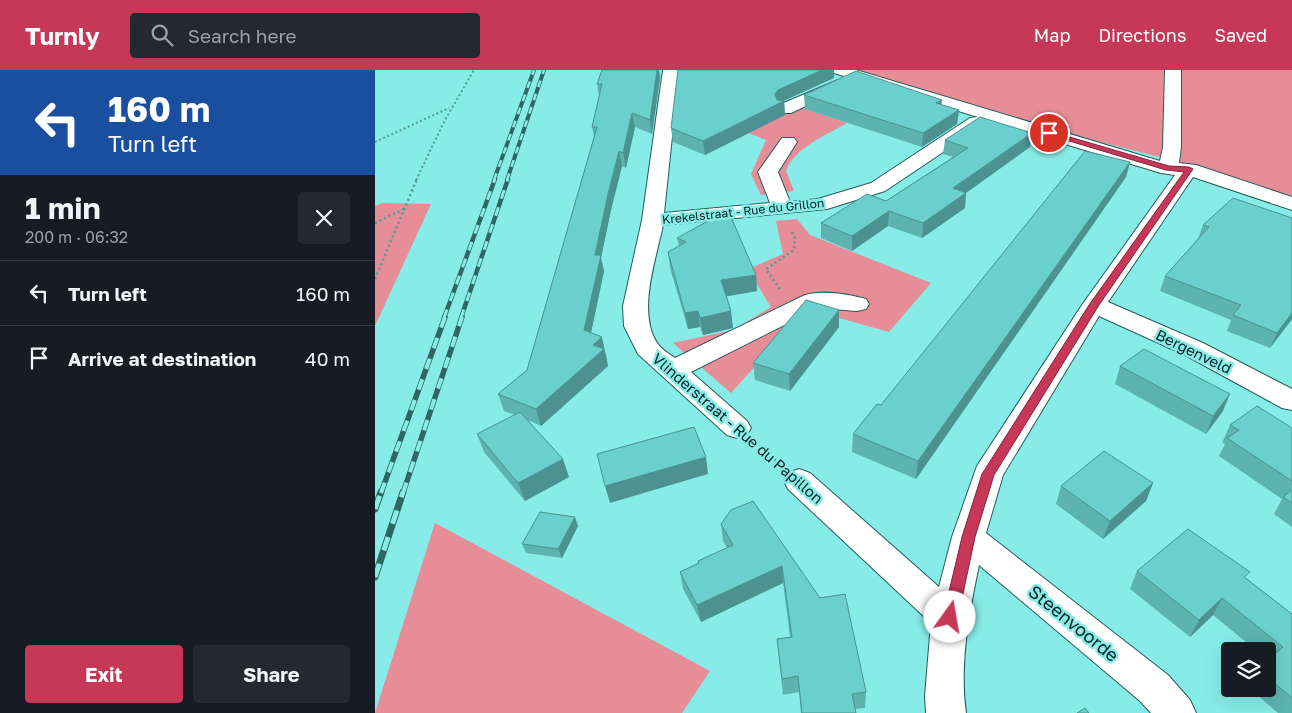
<!DOCTYPE html>
<meta charset="utf-8">
<style>
:root{--surface:#171b24;--page:#242831;--text:#f1f3f6;--muted:#9ea1a6;--line:#363941;--accent:#c73757}
body{margin:0;font-family:"Golos Text",sans-serif;background:var(--page);color:var(--text);height:100vh;display:flex;flex-direction:column;font-size:19px;white-space:nowrap}
*{box-sizing:border-box;margin:0}
p{font-size:16px;color:var(--muted)}
.icon{flex:none;width:28px;height:28px;fill:none;stroke:currentColor;stroke-width:2;stroke-linecap:round;stroke-linejoin:round}
.map{position:relative;flex:1;overflow:hidden}
.details{display:flex;flex-direction:column;background:var(--surface);width:375px}
.details>*{flex:none}
.banner{background:#1a4fa0;color:#fff;overflow:hidden}
.tools{position:absolute;left:846px;top:572px;display:grid;gap:10px}
.tools a{display:grid;place-items:center;width:55px;height:55px;border-radius:5px;background:var(--surface);box-shadow:0 5px 20px #0002;font-size:25px}
.pin{position:absolute;display:grid;place-items:center;width:42px;height:42px;color:#fff;margin:-21px;border:2px solid #fff;border-radius:50%;box-shadow:0 1px 5px #0007}
.me{position:absolute;width:55px;margin:-28px;rotate:13deg;stroke-linejoin:round;filter:drop-shadow(0 0 4px #0008)}
.turn{display:flex;align-items:center;gap:18px;height:105px;padding:0 25px;font-size:22px}
.turn .icon{width:65px;height:65px;stroke-width:2.5}
.turn b{display:block;font-size:35px;line-height:42px}
.round{display:grid;place-items:center;flex:none;width:52px;height:52px;border-radius:5px;background:var(--page)}
.summary{display:flex;align-items:center;justify-content:space-between;height:85px;padding:0 25px}
h1{font-size:30px;font-weight:700;line-height:38px}
.button{display:flex;gap:10px;margin-top:auto;padding:10px 25px}
.button a{flex:1;height:58px;border-radius:5px;background:var(--accent);color:#fff;font-size:20px;font-weight:700;line-height:58px;text-align:center}
.button a+a{background:var(--page);color:var(--text)}
ul{padding:0;list-style:none}
li{display:flex;align-items:center;gap:15px;height:65px;padding:0 25px;border-top:1px solid var(--line)}
li div{flex:1}
li b{display:block;font-size:19px}
li em{font-style:normal}
header{display:flex;align-items:center;gap:30px;box-sizing:border-box;height:70px;padding:0 25px;background:var(--accent);color:#fff}
header strong{font-size:24px}
nav{display:flex;gap:28px;margin-inline-start:auto;font-size:18px}
.search{width:350px;height:45px;background:var(--page);display:flex;align-items:center;gap:12px;box-sizing:border-box;padding:0 18px;border-radius:5px;color:var(--muted);font-size:19px}
main{display:flex;flex:1;min-height:0}
.map>svg:first-child{display:block}
.green{fill:#e68d97}
.lines{fill:none;stroke-linecap:round;stroke-linejoin:round}
.minor-casing{stroke:#265c5a;stroke-width:2}
.path-far2{stroke:#519a97;stroke-width:2;stroke-dasharray:2 2.5;stroke-linecap:butt}
.path-far1{stroke:#519a97;stroke-width:2.5;stroke-dasharray:2 3;stroke-linecap:butt}
.path{stroke:#519a97;stroke-width:3;stroke-dasharray:2.5 4;stroke-linecap:butt}
.minor{fill:#fff;fill-rule:evenodd}
.rail-far3-casing{stroke:#2e6663;stroke-width:4}
.rail-far2-casing{stroke:#2e6663;stroke-width:4.5}
.rail-far1-casing{stroke:#2e6663;stroke-width:5.5}
.rail-casing{stroke:#2e6663;stroke-width:7}
.rail-far3{stroke:#87ece8;stroke-width:2.5;stroke-dasharray:7;stroke-linecap:butt}
.rail-far2{stroke:#87ece8;stroke-width:3;stroke-dasharray:9;stroke-linecap:butt}
.rail-far1{stroke:#87ece8;stroke-width:4;stroke-dasharray:11;stroke-linecap:butt}
.rail{stroke:#87ece8;stroke-width:5;stroke-dasharray:14;stroke-linecap:butt}
.wall{fill:#5cb3b0}
.shaded-wall{fill:#4b9290}
.building{fill:#6bd0cd;stroke:#4b9290}
.route{fill:#c73757;stroke:#812439}
.labels{text-anchor:middle;dominant-baseline:central;stroke-width:5;stroke-linejoin:round;paint-order:stroke}
.far-street-label{font-size:12px;fill:#002120;stroke:#87ece8}
.street-label{font-size:15px;fill:#002120;stroke:#87ece8}
.near-street-label{font-size:18px;fill:#002120;stroke:#87ece8}
</style>
<header>
<strong>Turnly</strong>
<div class="search"><svg class="icon" aria-label="search" viewBox="0 0 24 24"><circle cx="10" cy="10" r="6"/><path d="M15 15l6 6"/></svg>Search here</div>
<nav><a>Map</a><a>Directions</a><a>Saved</a></nav>
</header>
<main>
<section class="details">
<div class="banner">
<div class="turn"><svg class="icon" aria-label="left" viewBox="0 0 24 24"><path d="M17 20v-9H6M10 6l-5 5 5 5"/></svg><div><b>160 m</b>Turn left</div></div>
</div>
<div class="summary"><div><h1>1 min</h1><p>200 m · 06:32</p></div><a class="round"><svg class="icon" aria-label="close" viewBox="0 0 24 24"><path d="M6 6l12 12M18 6L6 18"/></svg></a></div>
<ul>
<li><svg class="icon" aria-label="left" viewBox="0 0 24 24"><path d="M17 20v-9H6M10 6l-5 5 5 5"/></svg><div><b>Turn left</b></div><em>160 m</em></li>
<li><svg class="icon" aria-label="arrive" viewBox="0 0 24 24"><path d="M6 21V4h12l-3 4 3 4H6"/></svg><div><b>Arrive at destination</b></div><em>40 m</em></li>
</ul>
<div class="button"><a>Exit</a><a>Share</a></div>
</section>
<div class="map">
<svg width="917" height="643" viewBox="0 0 917 643">
<rect width="100%" height="100%" fill="#87ece8"/>
<path class="green" d="M445 0H917V127L792 89Z
M425 37 472 53C452 65 419 78 411 101L419 121 386 125 376 104 391 70 358 57Z
M7 133 56 134 0 256V136Z
M422 149 435 165 556 213 514 262 432 239 356 323 298 273 358 260 396 237 375 203 378 197 408 184 401 151Z
M60 453 335 601 307 643H0Z"/>
<g class="lines">
<g class="minor-casing">
<path id="minor" d="M288 0H304L289 143 395 133 383 102 407 68H419L422 72 403 102 415 132 443 129 496 113 595 48 603 47 459 3 456 0H481L785 91 788 77 790 0H806V77L804 93 821 95 917 127V140L818 107 733 232 828 273 917 319V340L907 338 810 285 724 246 628 405 611 463 793 605 815 630 821 643H776L765 631 604 495C594 543 584 594 591 643H551L550 626 556 553 413 419 409 411 413 403 424 399 435 403 564 517 577 467 602 396 707 235 800 105 786 103 607 49 610 52 607 56 510 121 452 139 288 155C281 189 262 242 282 273 286 279 294 284 300 288L430 225C448 220 473 224 491 229L494 234 491 239 482 241 443 238 316 302 372 351 376 358 372 365 362 368 352 365 263 284 249 256 248 236 267 150Z
M463 10 469 12 471 15 469 18 416 43H404L402 39 404 35Z"/>
</g>
<path class="path-far2" d="M0 72 74 38
M41 110 70 50 99 0"/>
<path class="path-far1" d="M0 153 29 139
M0 209 42 109
M405 219 391 199 419 180 420 168 416 160"/>
<path class="path" d="M384 376 402 392"/>
<use href="#minor" class="minor"/>
<g class="rail-far3-casing">
<path id="rail-far3" d="M119 110 159 0
M132 110 169 0"/>
</g>
<g class="rail-far2-casing">
<path id="rail-far2" d="M69 248 120 109
M86 248 133 109"/>
</g>
<g class="rail-far1-casing">
<path id="rail-far1" d="M6 423 70 247
M28 423 87 247"/>
</g>
<g class="rail-casing">
<path id="rail" d="M0 439 6 422
M0 507 28 422"/>
</g>
<use href="#rail-far3" class="rail-far3"/>
<use href="#rail-far2" class="rail-far2"/>
<use href="#rail-far1" class="rail-far1"/>
<use href="#rail" class="rail"/>
</g>
<path class="wall" d="M227 0H284L285 8 277 64 260 57 251 98 247 96 236 140 226 188 229 201 216 263 231 284 233 296 166 356 153 350 194 407 150 431 109 382 102 364 140 345 129 341 123 324 152 300 219 67 217 57 224 25 222 14Z
M459 0V8L409 31 410 45 330 85 298 72 296 58Z
M429 25 566 35 584 40 582 54 547 77 430 39Z
M570 70 655 77 591 123 590 138 547 168 513 156 477 181 446 168V153L511 131 578 87 568 84Z
M755 92 751 107 541 409 477 382 478 364Z
M917 148V249L895 278 852 261 856 250 785 221 790 206 823 169 828 155Z
M302 168 381 205 382 221 351 226 358 258 328 265 325 257 313 259 295 198 293 182 304 176Z
M464 257 415 321 380 310 378 293Z
M745 296 848 341 831 364 740 314Z
M855 355 917 358V457L899 444 907 429 844 386 850 374 847 373Z
M778 413 771 431 728 469 681 434 686 416Z
M378 431 491 622 490 638 480 639 481 643H426L424 622 408 625 402 569 415 567 408 513 326 552 308 519 305 502 323 493V491L352 478 348 471 346 454Z
M203 456 187 488 151 483 147 474Z
M762 501 871 508 917 544V643H903L875 619H892V581H882L838 545 815 567 755 519Z"/>
<path class="shaded-wall" d="M282 0H284L285 8 277 64 275 50Z
M447 0H459V8L403 33 409 31 410 45 330 85 328 71 403 20Z
M567 30 565 43 561 33Z
M584 40 582 54 547 77 548 63Z
M257 43 260 57 251 98 248 83Z
M657 63 655 77 577 133 578 118Z
M244 81 247 96 236 140 226 188 229 201 213 277 209 260 220 185 233 124Z
M755 92 751 107 541 409 543 391Z
M591 123 590 138 547 168 548 153Z
M514 141 513 156 477 181V166Z
M381 205 382 221 348 227 346 210Z
M464 240V257L415 321 414 304Z
M323 241 325 257 313 259 310 243Z
M356 241 358 258 328 265 325 248Z
M917 243V249L895 278 902 263Z
M227 267 233 296 166 356 161 339 218 275Z
M855 324 848 341 831 364 838 346Z
M331 387 333 404 235 433 230 416Z
M188 389 194 407 150 431 143 413Z
M778 413 771 431 728 469 735 451Z
M200 447 203 456 187 488 183 479Z
M407 496 408 513 326 552 322 535Z
M847 528 838 545 815 567 824 550Z"/>
<path class="building" d="M227 0H282L275 50 257 43 248 83 244 81 233 124 220 185H226L209 260 227 267 218 275 229 279 161 339 123 324 152 300 222 57H217L227 14H222Z
M303 0H447L403 20 400 24 402 30 409 31 328 71 296 58Z
M481 1 567 30 561 33 584 40 548 63 429 25Z
M605 47 657 63 578 118 591 123 548 153 514 141 477 166 446 153 492 124 511 131 593 78 570 70Z
M710 81 755 92 543 391 478 364 502 334 506 335Z
M858 128 917 148V243L902 263 858 245 866 235 790 206 834 157 828 155Z
M353 140 381 205 346 210 356 241 325 248 323 241 310 243 293 182 311 172 302 168Z
M431 230 464 240 414 304 378 293Z
M769 279 855 324 838 346 745 296Z
M882 336 917 358V411L852 368 864 360 855 355Z
M145 342 188 389 143 413 102 364Z
M319 357 331 387 230 416 222 384Z
M729 381 778 413 735 451 686 416Z
M917 420V433L908 427Z
M378 431 445 528 470 524 491 622 477 624 481 643H427L423 606 407 609 402 569 417 567 407 496 322 535 305 502 324 493 323 491 358 475 346 454 356 440Z
M165 442 200 447 183 479 147 474Z
M813 459 875 502 869 507 917 544V628L892 607V591L908 577 847 528 824 550 762 501Z
M710 638 714 643H702Z"/>
<path class="route" d="M674 61 794 96 814 97 818 99 724 235 619 405 600 467 583 547 581 551 575 553 570 551 568 547 587 467 607 404 714 235 809 102 791 100 671 64V61Z"/>
<g class="labels">
<g class="far-street-label">
<text transform="translate(368 141) rotate(-6)">Krekelstraat - Rue du Grillon</text>
</g>
<g class="street-label">
<text transform="translate(819 281) rotate(26)">Bergenveld</text>
<text transform="translate(363 358) rotate(41)">Vlinderstraat - Rue du Papillon</text>
</g>
<g class="near-street-label">
<text transform="translate(699 553) rotate(39)">Steenvoorde</text>
</g>
</g>
</svg>
<div class="tools">
<a><svg class="icon" aria-label="layers" viewBox="0 0 24 24"><path d="M12 4l9 5-9 5-9-5zM3 14l9 5 9-5"/></svg></a>
</div>
<div class="pin" style="left:674px;top:63px;background:#d93025"><svg class="icon" aria-label="arrive" viewBox="0 0 24 24"><path d="M6 21V4h12l-3 4 3 4H6"/></svg></div>
<svg class="me" style="left:575px;top:547px" viewBox="-20 -20 40 40"><circle r="19" fill="#fff"/><path d="M0-13L10 11 0 6-10 11z" fill="#c73757"/></svg>
</div>
</main>
